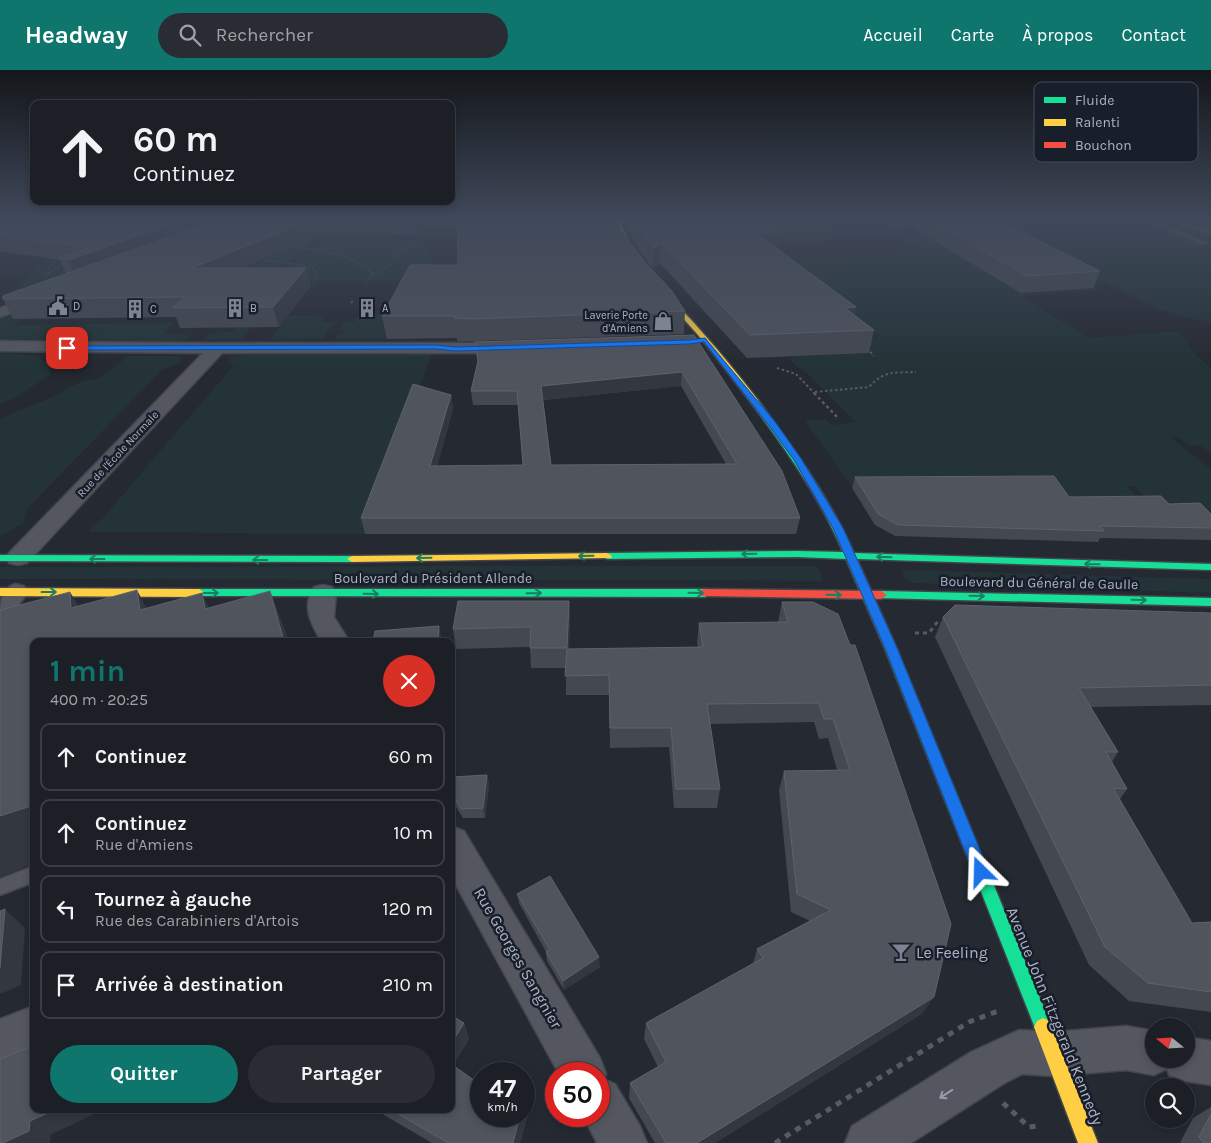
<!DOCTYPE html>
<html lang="fr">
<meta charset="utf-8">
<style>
:root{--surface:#1c1f25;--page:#292c32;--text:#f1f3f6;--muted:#a0a2a7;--line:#3a3d42;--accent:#0f766e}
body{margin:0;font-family:Karla,sans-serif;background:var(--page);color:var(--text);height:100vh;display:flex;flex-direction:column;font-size:19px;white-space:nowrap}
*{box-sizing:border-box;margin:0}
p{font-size:16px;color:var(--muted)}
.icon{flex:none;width:28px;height:28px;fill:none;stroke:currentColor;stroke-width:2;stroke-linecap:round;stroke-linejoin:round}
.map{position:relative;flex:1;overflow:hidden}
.drawer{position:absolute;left:30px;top:568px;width:425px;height:475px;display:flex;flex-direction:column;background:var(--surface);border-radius:10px;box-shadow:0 2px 8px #0003,0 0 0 1px var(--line)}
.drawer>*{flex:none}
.hud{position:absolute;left:30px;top:30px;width:425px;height:105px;border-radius:10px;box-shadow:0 2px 8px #0003,0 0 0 1px var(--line);background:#1c1f25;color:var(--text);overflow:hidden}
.needle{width:32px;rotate:288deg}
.fabs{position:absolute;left:1145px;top:948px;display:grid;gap:10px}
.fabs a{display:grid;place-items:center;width:50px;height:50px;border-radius:50%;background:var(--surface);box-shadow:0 2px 8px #0003,0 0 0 1px var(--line);font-size:25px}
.speed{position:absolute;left:470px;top:992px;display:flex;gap:10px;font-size:25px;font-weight:700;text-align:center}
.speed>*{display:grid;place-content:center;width:65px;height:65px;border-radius:50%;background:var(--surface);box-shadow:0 2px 8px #0003,0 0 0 1px var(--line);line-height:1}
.speed small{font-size:12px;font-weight:400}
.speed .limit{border:8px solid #d22;background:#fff;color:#111}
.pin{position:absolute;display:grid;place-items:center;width:42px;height:42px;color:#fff;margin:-21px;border-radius:10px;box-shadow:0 2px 8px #0006}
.me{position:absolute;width:55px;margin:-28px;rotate:338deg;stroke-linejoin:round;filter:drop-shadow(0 0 4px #0008)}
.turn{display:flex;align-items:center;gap:18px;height:105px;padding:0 20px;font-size:22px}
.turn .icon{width:65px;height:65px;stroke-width:2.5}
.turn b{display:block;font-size:35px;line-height:42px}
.round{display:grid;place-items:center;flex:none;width:52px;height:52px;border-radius:26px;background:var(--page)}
.summary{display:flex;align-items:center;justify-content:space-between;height:85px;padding:0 20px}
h1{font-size:30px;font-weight:700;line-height:38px;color:var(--accent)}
.action{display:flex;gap:10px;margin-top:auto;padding:10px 20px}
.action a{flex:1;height:58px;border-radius:30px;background:var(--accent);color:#fff;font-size:20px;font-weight:700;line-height:58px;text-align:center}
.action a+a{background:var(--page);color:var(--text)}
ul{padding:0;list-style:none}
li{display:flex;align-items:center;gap:15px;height:68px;margin:0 10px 8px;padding:0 10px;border:2px solid var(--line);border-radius:10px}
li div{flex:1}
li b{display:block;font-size:19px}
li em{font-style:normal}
header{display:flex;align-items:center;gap:30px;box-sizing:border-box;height:70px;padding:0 25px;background:var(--accent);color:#fff}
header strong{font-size:24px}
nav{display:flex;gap:28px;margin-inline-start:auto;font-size:18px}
.search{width:350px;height:45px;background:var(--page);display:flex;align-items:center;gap:12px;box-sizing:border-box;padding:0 18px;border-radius:28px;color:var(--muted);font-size:19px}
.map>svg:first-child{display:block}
.green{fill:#233337}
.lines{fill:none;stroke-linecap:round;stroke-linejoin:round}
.lane-casing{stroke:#42454c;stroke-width:3}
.street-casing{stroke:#42454c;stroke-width:3}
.fast-casing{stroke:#42454c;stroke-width:3}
.slow-casing{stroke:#42454c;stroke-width:3}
.jam-casing{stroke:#42454c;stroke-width:3}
.path-far4{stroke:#575b63;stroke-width:1;stroke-dasharray:2 2;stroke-linecap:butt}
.path-far3{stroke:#575b63;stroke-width:2;stroke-dasharray:2.5 2.5;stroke-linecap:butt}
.path-far2{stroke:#575b63;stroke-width:2.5;stroke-dasharray:3 3;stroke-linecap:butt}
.path-far1{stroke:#575b63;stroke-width:3;stroke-dasharray:4 4;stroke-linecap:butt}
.path{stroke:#575b63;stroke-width:5;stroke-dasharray:6 6;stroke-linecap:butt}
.lane{fill:#54575f;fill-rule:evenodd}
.street{fill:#54575f;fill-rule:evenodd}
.fast{fill:#16e098;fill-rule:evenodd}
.slow{fill:#ffcf43;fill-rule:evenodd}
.jam{fill:#f24e42;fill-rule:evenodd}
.wall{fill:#444851;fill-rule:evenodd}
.shaded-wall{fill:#33373f}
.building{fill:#4f545d;stroke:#5e626d;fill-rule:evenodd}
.oneway{stroke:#187f62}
.oneway2{stroke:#979caa}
.route{fill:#1a73e8;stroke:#114b97}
.labels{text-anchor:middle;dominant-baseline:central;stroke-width:5;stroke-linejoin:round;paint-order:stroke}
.far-poi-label{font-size:11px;fill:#adb3c3;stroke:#191e2b;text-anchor:start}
.far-street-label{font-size:11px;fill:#adb3c3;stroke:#191e2b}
.street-label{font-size:14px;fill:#adb3c3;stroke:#191e2b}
.near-poi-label{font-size:16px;fill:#adb3c3;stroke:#191e2b;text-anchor:start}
.near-street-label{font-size:16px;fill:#adb3c3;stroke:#191e2b}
.key{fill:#191e2b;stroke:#454b59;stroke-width:1}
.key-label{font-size:14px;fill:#adb3c3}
</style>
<header>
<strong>Headway</strong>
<div class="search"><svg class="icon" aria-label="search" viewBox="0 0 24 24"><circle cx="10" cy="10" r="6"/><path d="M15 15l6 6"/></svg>Rechercher</div>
<nav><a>Accueil</a><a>Carte</a><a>À propos</a><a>Contact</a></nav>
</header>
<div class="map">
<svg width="1211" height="1073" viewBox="0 0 1211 1073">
<rect width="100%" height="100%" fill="#252931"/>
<path class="green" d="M783 148H891L996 167 933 171H953L1100 220 1020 226 1090 268 1179 261 1192 281 1211 298V384L1199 375H1188L1177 367 1171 368 1211 399V441H1159L1134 416H1126L1147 437 852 417 805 351 825 349 832 355 855 352 809 305 795 295 790 289 803 284 807 286 868 283 872 268 878 266 778 181 809 190 922 182 894 164 825 170Z
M1127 148 1152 154 1211 179V252L1189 248 1159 239 1009 164 993 149Z
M1137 148H1182L1211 156V174L1203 173 1152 151Z
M313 164C302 188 274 203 248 201 268 186 292 177 313 164Z
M333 170 422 172 428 180 437 203 423 210 290 211 285 199C302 191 315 177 333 170Z
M124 172 13 228 2 225 18 217 42 193Z
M20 243 24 248 13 255 173 253 164 262 165 263 191 265 182 273 61 274 0 271V248Z
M399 244 387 269H334L336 265 344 262 340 258 344 252H353L358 245Z
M326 245 322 252H336L331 259 325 262 327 265 324 269H270L288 246Z
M246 249H259L241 269 204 270 208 264 232 261Z
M0 283 37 286 48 294 50 305 13 329 0 334Z
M432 284 365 464 90 462 92 456 102 449 233 296 230 291 231 287 242 285Z
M128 286H177L181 289 180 293 162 300 27 439 23 454 0 466V349L52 327 82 311 98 309Z
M451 496H817L821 503 822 511 0 509V497Z
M909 500 1211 509V523L913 513C905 511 903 509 902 501Z"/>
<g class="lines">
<g class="lane-casing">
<path id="lane" d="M1134 148 1154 150 1206 173 1201 174 1151 152Z
M1161 148H1170L1211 160V164Z
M34 796V812L0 825V809Z"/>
</g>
<g class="street-casing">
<path id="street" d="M42 223 47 224 49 227 47 230 0 247V238Z
M0 271C171 274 341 273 512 273L518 275 520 278 518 281 512 283H222L27 493 18 495 9 493 6 488 9 483 203 283 0 281Z
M15 514 24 516 28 522 9 548 0 551C0 534 0 519 15 514Z
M323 515 332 517 336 523 334 547 349 571H321C311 553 301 537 314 517Z
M451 756 464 761 600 988 606 1004 604 1009 615 1014 640 1056 647 1073H597L583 1046H599V1004H559L451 806Z
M34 936V979L0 993V949Z
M1126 956 1154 961V989H1186V967L1211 971V1015L1185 1011 1169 1005 1167 999 1154 1005 1126 1000 1054 1006 1022 1004 1003 1014 911 1073H845L852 1056 971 982 1019 960 1054 962Z"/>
</g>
<g class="fast-casing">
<path id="fast" d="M752 330H758C794 379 829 427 854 483L1211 494V500L857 489 897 579 1052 957 1049 963 1043 966 1037 963 885 579 846 489 797 487 607 489 602 486 607 483 797 481 843 482C820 428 787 381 752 334Z
M0 485 352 486 357 489 352 492 0 491Z
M199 519H705L711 523 705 527 195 526 193 523Z
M881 521 1211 528V536L877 528 875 525Z"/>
</g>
<g class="slow-casing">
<path id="slow" d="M615 148H619C634 195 671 226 702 262 722 284 740 307 758 330V334H752C734 311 717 287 698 265 666 228 629 196 615 148Z
M607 483 612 486 611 488 352 492 347 489 352 486Z
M0 518 199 519 205 523 199 527 0 526Z
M1043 948 1049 951 1098 1073H1078L1034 957 1037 951Z"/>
</g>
<g class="jam-casing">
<path id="jam" d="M705 519 881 521 887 525 881 529 701 526 699 523 701 520Z"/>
</g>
<path class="path-far4" d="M321 161 320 164 325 168
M823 161 897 158
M293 176C322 181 350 183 373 204L366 213
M265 190 295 194 316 200 317 206 314 213
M373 204 388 197 414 170
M44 205 65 194"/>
<path class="path-far3" d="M351 233 354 230
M867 278 874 286
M777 298 796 304 815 324
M815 322 869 317C884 300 895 303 916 302"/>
<path class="path-far2" d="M814 323 839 349"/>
<path class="path-far1" d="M915 563H929L938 551"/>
<path class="path" d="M1003 1033 1029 1057 1038 1056
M775 1073 969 952 998 941"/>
<use href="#lane" class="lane"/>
<use href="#street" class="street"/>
<use href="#fast" class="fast"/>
<use href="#slow" class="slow"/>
<use href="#jam" class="jam"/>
</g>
<path class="wall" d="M0 148H429L416 165 329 161 242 198H306L311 216 279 257 180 258 176 247 13 249 3 229 66 204 60 190 0 181Z
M626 148H823L828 152 825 170 778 174V179L856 237 854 245 874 260 869 283 747 288 660 193 653 198 638 179 626 157Z
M873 148H993L1100 201 1094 218 1021 223 913 158 900 159Z
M622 162 645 192 685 241 684 264 475 271H457V268L387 269 382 246 458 195Z
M694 265 800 448 796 464H365L361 448 451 325 453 339 437 396 523 395 519 335H473L471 321 478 292 475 272ZM681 316 726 394 551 395 543 330Z
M855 407 1069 427 1169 434 1211 444V470L1100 468 1098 472 895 466 875 455 852 418Z
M569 531 570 551 569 579 698 577 697 572 699 553 778 552 782 532H813L923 943 715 1073H655L629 1028 630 1013 658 997 644 969 646 953 753 894 757 879 810 851 791 842 779 720 784 701 837 700 828 668 819 669 814 652 710 654 720 719 717 738H674L669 677 610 678 609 625H566V598H531L530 577 456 579 453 559Z
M1211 543V635L1091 637 1118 682 1112 692 1127 719 1120 729 1192 853 1211 852V942L1129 931 1089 895 935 567 943 547Z
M487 705 489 715 485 748H463L451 729V707Z
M517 824 600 897 564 920 547 891 546 882 519 833Z
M451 945 464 953 469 969 453 995 527 1048 520 1073H432L384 1045 381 1039H451Z
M1211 1037V1073H1180L1193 1048Z"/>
<path class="shaded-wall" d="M190 148H240L76 208 68 190Z
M316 148H326L329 161 198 217 192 198Z
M414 148H429L416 165 413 149Z
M902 148H915L913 158 900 159Z
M828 152 825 170 778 174V181L756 163 772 156Z
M661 173 660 193 653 198 654 178Z
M306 198 311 216 279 257 273 237Z
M856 237 851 259 845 238Z
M682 302 681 316 542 330 541 316Z
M451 325 453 339 433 411 430 396Z
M137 520 163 570 140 540Z
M270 521 289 571H284Z
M70 522 100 571 71 538Z
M202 523 224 571 205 539Z
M569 531 570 551 568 598 567 578Z
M439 556 441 566V571H438Z
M487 705 489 715 485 748 483 738Z
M34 735V795L33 794 0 807V746Z
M5 839 25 858 21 915 0 924V898Z
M599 887 600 897 564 920 563 911Z
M934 927 923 943 715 1073H697Z
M464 953 469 969 451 998V974Z
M524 1035 527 1048 520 1073H513L520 1046H524Z
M57 1039H105L50 1065V1073H3L30 1051Z"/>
<path class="building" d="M0 148H190L68 190 59 188 88 178 0 165Z
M223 148H316L192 198H306L273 237 173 238 185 227 3 229V226Z
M457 148H615L622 162 645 192 671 220 685 241 472 249 454 248 455 246H382L410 195H458Z
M632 148H823L828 152 772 156 780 162 756 163 856 237 845 238 874 260 750 265 661 173 654 178 639 160Z
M925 148H993L1100 201 1027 206Z
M694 265 782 401 800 448H361L413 314 451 325 430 396 523 395 517 321H471L478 291 475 272ZM682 302 737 394 551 395 541 316Z
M1054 406 1069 427 1161 426 1169 434 1200 433 1211 444V458L1100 456 1104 461 898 455 878 444 855 407Z
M137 520 140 540 202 523 205 539 270 521 284 571H34V735L0 746V540L70 522 71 538Z
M458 531H569L567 578H530L531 557 453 559Z
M782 532H813L838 544 850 575H855L951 854 934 927 697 1073H666L630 1013 666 992 646 953 763 888 757 879 831 840 797 824 784 701 850 700 833 649H824L819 633 707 634 720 719H676L671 658H610L609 605 565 606 567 579 703 577 699 553 788 552Z
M955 535 1211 543V615L1079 618 1118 682H1106L1127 719 1113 718 1192 853 1211 852V922L1148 913 1105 877 943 547Z
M439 556 438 571H373L375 561Z
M487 705 483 738 461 739 451 722V707Z
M550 806 599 887 563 911 546 882 550 880 517 824Z
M5 839 0 897V898V841Z
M451 945 464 953 451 974Z
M34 975V1039H57L30 1051 29 1061 3 1073H0V989Z
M451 994 481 1015V1046H520L513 1073H448L390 1039H451Z
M1211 1044V1073H1203L1199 1067Z"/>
<defs><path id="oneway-shaft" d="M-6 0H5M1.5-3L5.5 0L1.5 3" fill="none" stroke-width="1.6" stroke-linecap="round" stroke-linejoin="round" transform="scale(1.25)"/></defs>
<g class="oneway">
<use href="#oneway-shaft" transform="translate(749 484) rotate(179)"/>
<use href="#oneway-shaft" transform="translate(586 486) rotate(179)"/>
<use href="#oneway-shaft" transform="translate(884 487) rotate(-178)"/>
<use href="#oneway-shaft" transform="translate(424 488) rotate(179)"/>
<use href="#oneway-shaft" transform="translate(97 489) rotate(-180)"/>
<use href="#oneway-shaft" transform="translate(260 490) rotate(-180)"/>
<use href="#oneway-shaft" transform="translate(1092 494) rotate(-179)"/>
<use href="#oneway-shaft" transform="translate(49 522)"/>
<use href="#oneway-shaft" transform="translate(211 523)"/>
<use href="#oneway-shaft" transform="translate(534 523) rotate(-1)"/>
<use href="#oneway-shaft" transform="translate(696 523) rotate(1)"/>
<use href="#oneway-shaft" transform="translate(371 524) rotate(1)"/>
<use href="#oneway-shaft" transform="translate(834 525) rotate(1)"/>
<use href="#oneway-shaft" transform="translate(977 526) rotate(1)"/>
<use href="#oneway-shaft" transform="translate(1139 530) rotate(1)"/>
</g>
<use class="oneway2" href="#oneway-shaft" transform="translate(946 1024) rotate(147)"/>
<linearGradient id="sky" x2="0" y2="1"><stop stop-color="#14171b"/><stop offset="0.5" stop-color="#40495a"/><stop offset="1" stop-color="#40495a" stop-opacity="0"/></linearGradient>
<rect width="1211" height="298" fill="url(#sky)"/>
<path class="route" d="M705 268 776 353 802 390 843 458 897 578 989 802 986 807 981 809 975 807 973 802 885 578 833 458 794 390 770 357 704 272 689 274 455 281 436 279 67 280 64 278 67 276 436 275 455 277 493 276 689 270Z"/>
<defs>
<g id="civic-bare" transform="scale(1.5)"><path d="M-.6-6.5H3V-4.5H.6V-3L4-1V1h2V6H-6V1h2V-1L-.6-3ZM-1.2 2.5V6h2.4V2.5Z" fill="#7d8390" stroke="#191e2b" stroke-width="2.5" paint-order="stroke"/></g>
<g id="building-bare" transform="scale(1.5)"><path d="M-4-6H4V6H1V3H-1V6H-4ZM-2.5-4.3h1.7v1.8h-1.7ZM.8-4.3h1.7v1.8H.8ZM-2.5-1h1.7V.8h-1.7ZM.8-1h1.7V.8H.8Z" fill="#7d8390" stroke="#191e2b" stroke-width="2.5" paint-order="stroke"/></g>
<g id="shop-bare" transform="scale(1.5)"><path d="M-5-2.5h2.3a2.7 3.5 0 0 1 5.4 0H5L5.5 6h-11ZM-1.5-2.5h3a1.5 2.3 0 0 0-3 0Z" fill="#7d8390" stroke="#191e2b" stroke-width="2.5" paint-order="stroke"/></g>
<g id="bar-bare" transform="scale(1.5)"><path d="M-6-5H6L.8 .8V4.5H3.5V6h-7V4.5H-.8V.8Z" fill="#7d8390" stroke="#191e2b" stroke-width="2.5" paint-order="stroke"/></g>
</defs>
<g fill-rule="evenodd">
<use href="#civic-bare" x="58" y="236"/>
<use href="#building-bare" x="235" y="238"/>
<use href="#building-bare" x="367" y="238"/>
<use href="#building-bare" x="135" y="239"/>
<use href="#shop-bare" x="663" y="251"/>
<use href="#bar-bare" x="901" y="882"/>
</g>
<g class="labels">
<g class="far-poi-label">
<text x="73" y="236">D</text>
<text x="250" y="238">B</text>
<text x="382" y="238">A</text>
<text x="150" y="239">C</text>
<text x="648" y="245" text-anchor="end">Laverie Porte<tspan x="648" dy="13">d'Amiens</tspan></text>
</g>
<g class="far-street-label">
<text transform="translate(118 384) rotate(-47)">Rue de l'École Normale</text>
</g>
<g class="street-label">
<text x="433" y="508">Boulevard du Président Allende</text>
<text transform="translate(1039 513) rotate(1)">Boulevard du Général de Gaulle</text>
</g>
<g class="near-poi-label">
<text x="916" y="882">Le Feeling</text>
</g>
<g class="near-street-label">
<text transform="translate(518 888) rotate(60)">Rue Georges Sangnier</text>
<text transform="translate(1055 946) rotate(68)">Avenue John Fitzgerald Kennedy</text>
</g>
</g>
<rect x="1034" y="12" width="164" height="80" rx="8" class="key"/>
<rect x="1044" y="27" width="22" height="6" fill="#16e098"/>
<rect x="1044" y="49" width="22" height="7" fill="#ffcf43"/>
<rect x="1044" y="72" width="22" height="6" fill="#f24e42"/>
<g class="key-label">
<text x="1075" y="35">Fluide</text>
<text x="1075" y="57">Ralenti</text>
<text x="1075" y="80">Bouchon</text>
</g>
</svg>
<div class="fabs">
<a><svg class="needle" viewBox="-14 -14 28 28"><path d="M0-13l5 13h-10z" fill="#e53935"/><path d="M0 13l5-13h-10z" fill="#a0a2a7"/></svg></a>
<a><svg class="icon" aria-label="search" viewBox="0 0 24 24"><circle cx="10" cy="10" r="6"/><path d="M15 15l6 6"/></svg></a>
</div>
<div class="speed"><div>47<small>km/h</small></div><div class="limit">50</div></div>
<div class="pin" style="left:67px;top:278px;background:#d93025"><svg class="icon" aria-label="arrive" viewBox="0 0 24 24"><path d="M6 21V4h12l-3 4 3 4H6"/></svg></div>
<svg class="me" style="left:981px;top:802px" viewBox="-20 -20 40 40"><path d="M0-17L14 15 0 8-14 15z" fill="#1a73e8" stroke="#fff" stroke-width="4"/></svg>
<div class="hud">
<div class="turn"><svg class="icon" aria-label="ahead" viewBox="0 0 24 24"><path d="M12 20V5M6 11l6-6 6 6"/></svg><div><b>60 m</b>Continuez</div></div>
</div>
<section class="drawer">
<div class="summary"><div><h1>1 min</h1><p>400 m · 20:25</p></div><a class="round" style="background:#d93025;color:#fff"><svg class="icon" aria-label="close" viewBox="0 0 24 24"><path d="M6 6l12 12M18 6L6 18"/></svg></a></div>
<ul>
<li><svg class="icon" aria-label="ahead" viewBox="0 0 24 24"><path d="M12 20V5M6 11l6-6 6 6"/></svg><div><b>Continuez</b></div><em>60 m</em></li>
<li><svg class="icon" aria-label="ahead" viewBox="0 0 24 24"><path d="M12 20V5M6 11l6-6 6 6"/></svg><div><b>Continuez</b><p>Rue d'Amiens</p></div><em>10 m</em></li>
<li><svg class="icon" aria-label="left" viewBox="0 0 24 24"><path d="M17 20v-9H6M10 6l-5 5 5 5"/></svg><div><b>Tournez à gauche</b><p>Rue des Carabiniers d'Artois</p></div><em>120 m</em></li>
<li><svg class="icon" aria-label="arrive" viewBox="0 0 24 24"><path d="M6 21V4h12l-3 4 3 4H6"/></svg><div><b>Arrivée à destination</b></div><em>210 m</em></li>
</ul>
<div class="action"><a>Quitter</a><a>Partager</a></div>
</section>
</div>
